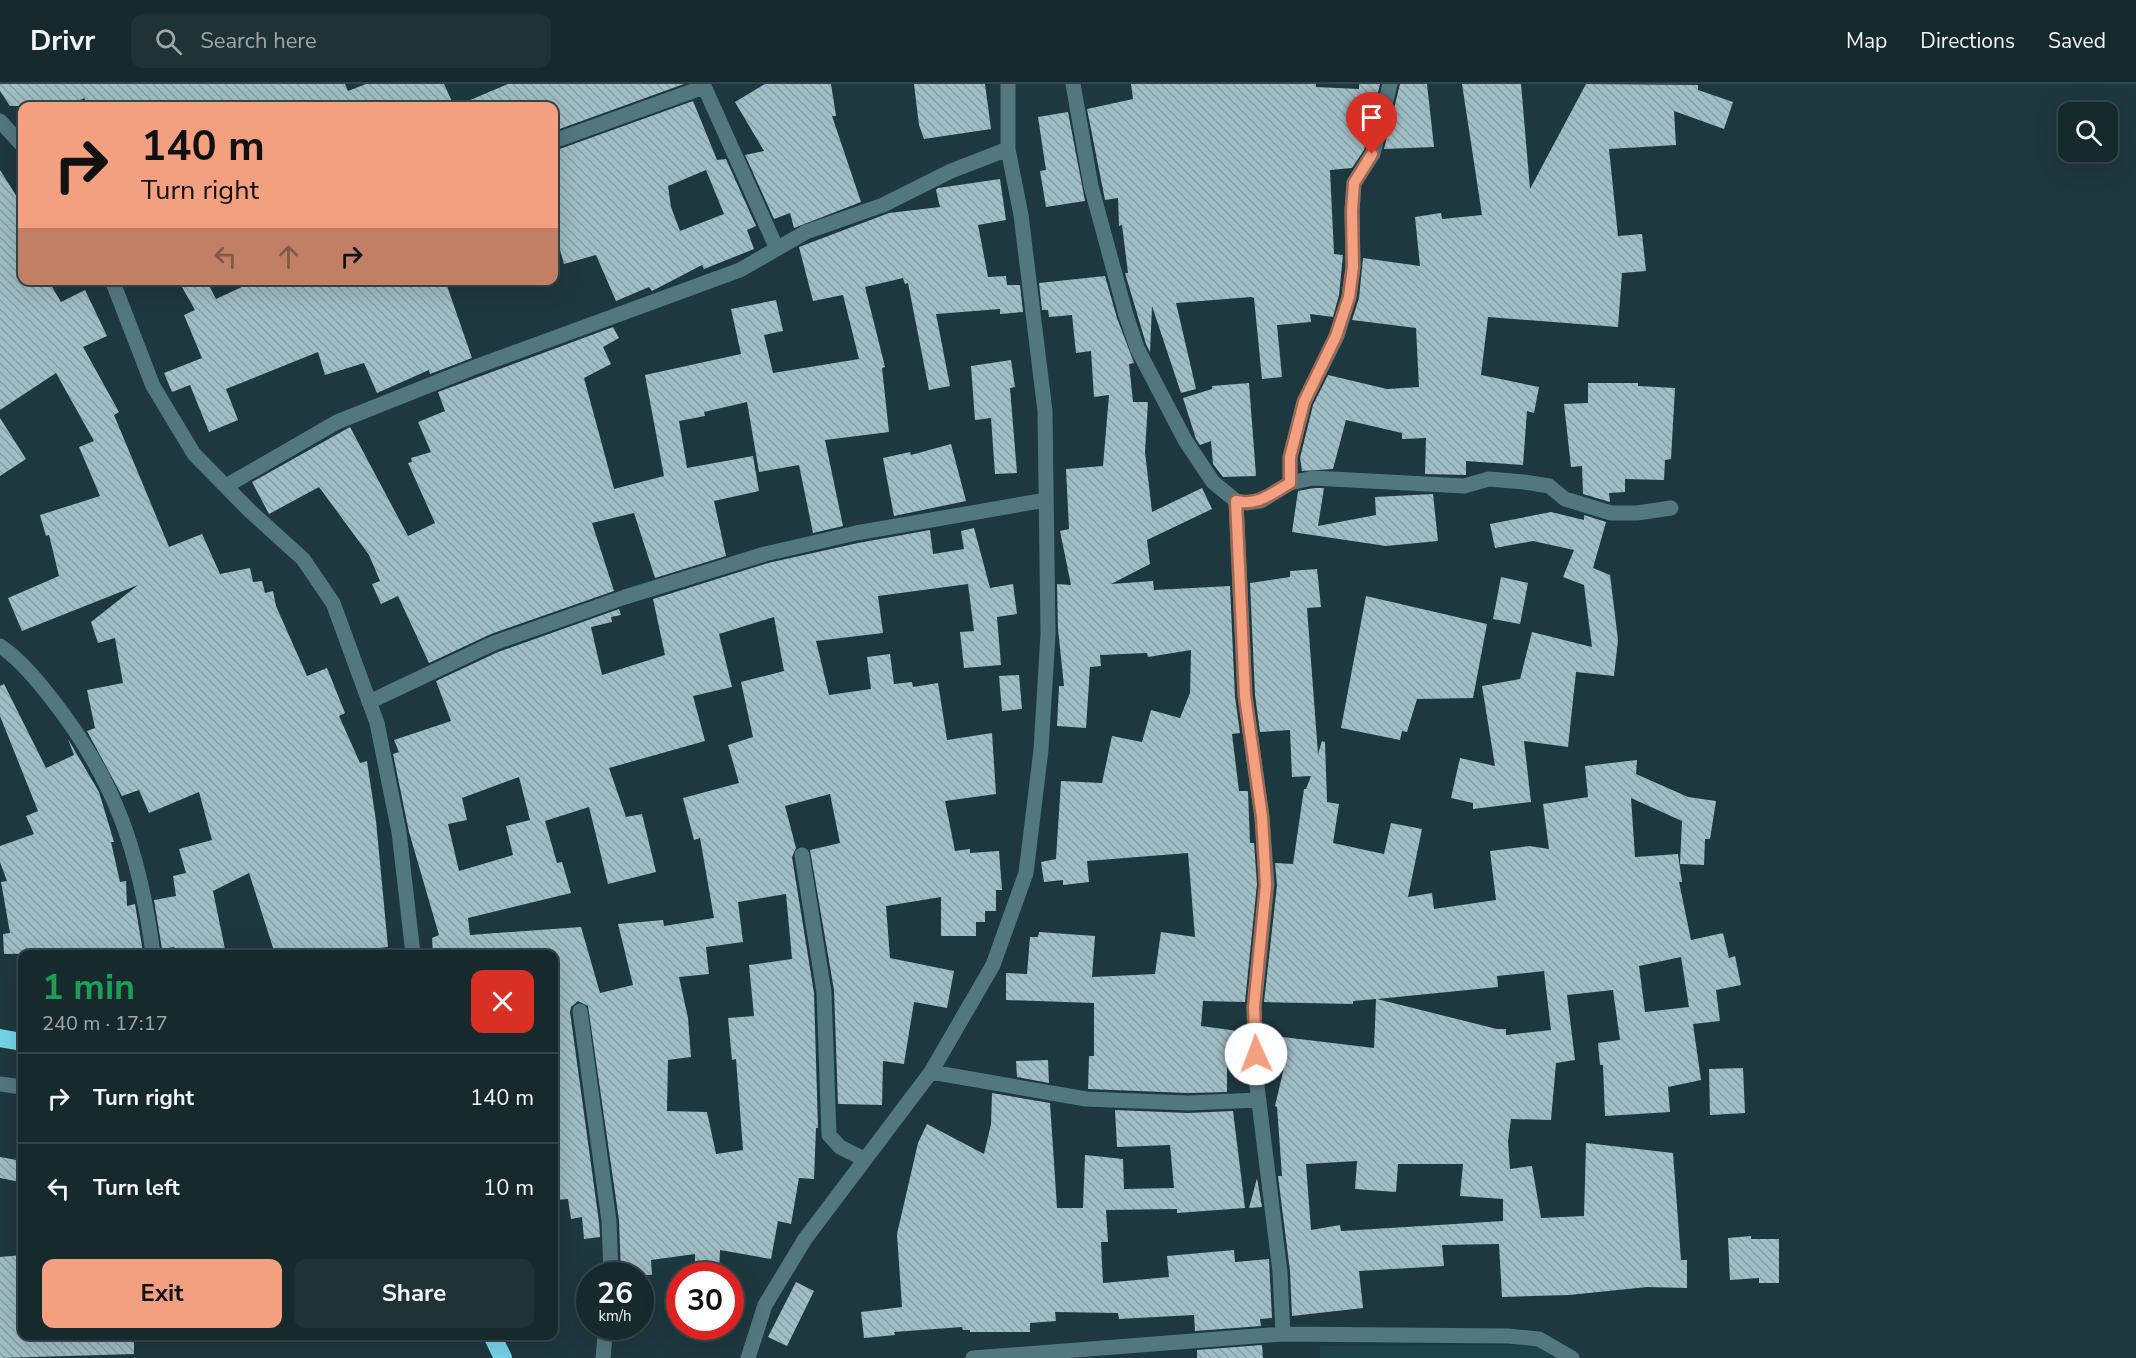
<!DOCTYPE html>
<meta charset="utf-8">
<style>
:root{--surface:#162a2e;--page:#1f3236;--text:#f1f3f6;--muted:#9ea7aa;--line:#35464a;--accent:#f2a080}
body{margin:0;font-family:"Nunito Sans",sans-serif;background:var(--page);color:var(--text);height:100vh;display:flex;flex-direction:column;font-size:22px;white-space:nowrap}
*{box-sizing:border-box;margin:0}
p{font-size:20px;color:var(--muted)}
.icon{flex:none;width:33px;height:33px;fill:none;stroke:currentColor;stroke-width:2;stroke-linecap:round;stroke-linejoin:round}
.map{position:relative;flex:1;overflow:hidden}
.sheet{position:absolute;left:18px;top:866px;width:540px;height:390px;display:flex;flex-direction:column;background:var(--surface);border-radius:12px;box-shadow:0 6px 24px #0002,0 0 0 2px var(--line)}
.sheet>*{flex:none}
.guide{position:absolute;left:18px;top:18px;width:540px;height:183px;border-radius:12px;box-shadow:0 6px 24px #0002,0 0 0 2px var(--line);background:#f2a080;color:#111;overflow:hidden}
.controls{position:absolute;left:2058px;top:18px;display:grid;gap:12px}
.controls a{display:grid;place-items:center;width:60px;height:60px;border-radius:12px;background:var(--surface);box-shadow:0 6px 24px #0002,0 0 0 2px var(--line);font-size:30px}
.speed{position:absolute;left:576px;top:1178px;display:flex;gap:12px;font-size:30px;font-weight:700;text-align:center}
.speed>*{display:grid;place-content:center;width:78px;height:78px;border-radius:50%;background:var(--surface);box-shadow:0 6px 24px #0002,0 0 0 2px var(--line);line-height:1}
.speed small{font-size:15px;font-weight:400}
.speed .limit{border:9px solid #d22;background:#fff;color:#111}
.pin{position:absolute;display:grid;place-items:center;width:51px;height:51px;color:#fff;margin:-62px -26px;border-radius:50% 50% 50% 0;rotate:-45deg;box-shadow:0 0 6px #0007}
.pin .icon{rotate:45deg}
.me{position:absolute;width:66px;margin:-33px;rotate:358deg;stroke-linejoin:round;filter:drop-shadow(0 0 4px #0008)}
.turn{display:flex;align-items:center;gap:21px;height:126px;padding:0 24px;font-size:27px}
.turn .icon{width:78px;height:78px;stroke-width:2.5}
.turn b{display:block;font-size:42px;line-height:51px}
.lanes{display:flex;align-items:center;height:57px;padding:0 24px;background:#0003;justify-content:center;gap:30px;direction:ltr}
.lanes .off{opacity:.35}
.round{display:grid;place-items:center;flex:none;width:63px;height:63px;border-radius:12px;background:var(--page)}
.summary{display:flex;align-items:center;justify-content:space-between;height:102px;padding:0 24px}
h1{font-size:36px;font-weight:700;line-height:45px;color:#1e9e55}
.button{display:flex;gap:12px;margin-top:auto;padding:12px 24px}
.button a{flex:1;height:69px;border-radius:12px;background:var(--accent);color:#111;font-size:24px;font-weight:700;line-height:69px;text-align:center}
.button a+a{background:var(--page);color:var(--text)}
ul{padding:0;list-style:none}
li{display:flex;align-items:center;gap:18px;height:90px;padding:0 24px;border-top:2px solid var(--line)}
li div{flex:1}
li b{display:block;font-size:22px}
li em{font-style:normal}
header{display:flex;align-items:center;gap:36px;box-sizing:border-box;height:84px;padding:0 30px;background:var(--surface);border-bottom:2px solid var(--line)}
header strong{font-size:28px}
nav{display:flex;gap:33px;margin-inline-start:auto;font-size:21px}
.search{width:420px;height:54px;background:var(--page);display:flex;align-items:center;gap:15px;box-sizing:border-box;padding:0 21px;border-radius:12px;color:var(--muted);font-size:22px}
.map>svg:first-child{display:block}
.built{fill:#1d434a}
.building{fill:url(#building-back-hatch);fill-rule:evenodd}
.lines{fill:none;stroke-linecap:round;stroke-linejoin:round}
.minor{stroke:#53777f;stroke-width:15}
.highway{stroke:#75d3e7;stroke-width:18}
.route-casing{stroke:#9d6853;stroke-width:15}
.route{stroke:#f2a080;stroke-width:10}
</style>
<header>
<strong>Drivr</strong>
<div class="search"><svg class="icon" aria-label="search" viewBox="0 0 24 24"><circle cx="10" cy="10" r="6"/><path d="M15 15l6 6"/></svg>Search here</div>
<nav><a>Map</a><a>Directions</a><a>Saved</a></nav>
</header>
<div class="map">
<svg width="2136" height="1274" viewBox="0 0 2136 1274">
<defs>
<pattern id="building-back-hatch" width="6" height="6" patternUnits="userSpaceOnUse" patternTransform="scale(1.5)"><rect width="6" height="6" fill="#9fbdc4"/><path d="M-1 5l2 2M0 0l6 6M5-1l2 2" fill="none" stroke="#879fa4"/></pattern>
</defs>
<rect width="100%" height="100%" fill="#1d383e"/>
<path class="built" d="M1550 1261V1274H1320V1262Z"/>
<path class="building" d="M0 0H345L348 7 366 0H444L454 22H89L84 14 69 22H10L0 7Z
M508 0H684L554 47V22H456Z
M765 0H831L836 32H832L861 118 794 144 790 129 774 135 745 71 764 67 735 18Z
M914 0H985L991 45 924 55 919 41Z
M1131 0H1316V3L1359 5V0H1380L1364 66 1352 84 1330 86 1334 170 1343 171 1339 211 1333 233 1310 230 1311 238 1277 241 1282 293 1262 295 1254 214 1251 213 1176 219 1196 305 1181 309 1152 222 1150 268 1146 260 1125 189H1128L1122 141 1119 142 1118 114 1105 116 1087 25 1133 15Z
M1400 0H1427L1434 63 1384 65Z
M1462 0H1521L1530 105 1586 0 1698 1V6L1733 18 1724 45 1674 27 1676 61 1609 65 1618 152 1642 150 1646 187 1622 189 1618 243 1488 233 1481 291 1539 303 1534 329 1527 327 1523 381 1466 377V391L1425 390 1426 354 1402 355V349L1346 336 1333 385 1302 387 1300 374 1313 321 1328 291 1387 305 1419 303 1416 244 1352 236 1359 214 1363 174 1420 182 1415 133 1441 129 1442 135 1482 131Z
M693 17 717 76 726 75 756 142 747 146 754 165 704 185 702 181 652 207 649 203 616 217 596 171 564 180 560 166 554 169V67ZM706 86 724 130 680 147 671 123 668 102Z
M1068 28 1085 117 1046 123 1040 87 1046 86 1038 33Z
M0 86 22 121V196H48L61 218 85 206 107 252 83 263 119 328 114 331 169 463 202 450 220 490 250 484 253 498 262 497 265 509 273 507 276 522 307 592 327 584 345 629 339 632 360 679 367 677 376 737 388 863 327 870H275L249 789 213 807 226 870H177L174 863 162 865 154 816 176 812 173 792 186 789 179 765 212 756 199 708 149 729 139 706 122 712 87 647 95 644 87 606 123 599 115 554 98 559 91 538 138 501 22 547 8 514 59 492 49 451 46 452 40 431 100 412 79 363 94 357 56 289 0 326Z
M1000 95 1006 136 978 141 988 193 1006 192 1007 201H1020L1023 228 1000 230V225L936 230 950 302 929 306 908 199 905 200 903 194 865 203 885 283 882 284 889 348 825 356 843 442 813 449 799 381 759 388 747 318 704 328 705 332 679 337 687 384 753 372 759 407 714 417 726 472 655 494 634 429 592 439 614 507 491 550 429 579 398 512 381 520 372 500 380 497 369 471 319 403 269 430 252 398 350 343 408 452 435 439 408 379 412 378 411 374 431 368 418 338 445 327 438 308 613 243 619 254 603 263 611 280 584 294 614 405 664 392 645 291 741 270 731 225 776 216 783 247 764 251 773 289 859 275 843 211 813 217 799 163 889 129 940 123 936 106 938 104Z
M1105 192 1117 234 1134 279 1129 280 1133 318H1148L1145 368 1152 428 1202 404 1212 425 1147 456 1150 480 1111 500 1153 497 1154 506 1230 502 1235 613 1240 649 1232 650 1239 707H1248L1250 759H1254L1257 800 1245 918 1203 917 1201 942 1245 948 1246 977 1227 978V1008L1188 1009 1088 1005 1089 972H1094V919L1006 916V889L1027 890 1030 853H1038L1039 848 1095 852 1092 893 1155 890 1161 848 1195 853 1188 769 1087 777 1089 798 1063 801V796L1044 798 1041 778 1056 775 1061 697 1102 699 1112 652 1142 658 1151 626 1180 634 1190 609 1191 566 1148 573 1147 569 1100 571 1101 582 1090 583 1086 644 1057 642 1059 602H1064L1058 545 1057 500 1071 501 1060 447 1069 445 1066 385 1103 382 1109 311 1094 313 1091 267 1076 269 1072 231 1049 233 1048 226H1042L1039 199Z
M178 196H206L216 215 257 196H445L472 274 430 290 429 286 377 309 364 279 325 291 318 268 226 305 238 336 209 348 190 301 172 308 164 289 202 274 184 231 195 226Z
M1011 276 1015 303 1010 304 1017 389 995 390 991 334 975 336 971 282Z
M1249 299 1256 392 1223 393 1213 380 1211 357 1200 361 1196 355 1183 314 1212 305V302Z
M1588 299H1638V302L1675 304 1671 375 1665 376 1664 396 1625 395V408L1609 409 1610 418 1583 410 1582 382 1571 383 1564 320 1588 319Z
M0 334 26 375 0 392Z
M951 360 966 417 894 432 883 374 910 368 911 371Z
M1314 404H1324L1318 442 1376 431 1375 413 1433 410 1438 457 1386 462 1292 448 1298 407Z
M1551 428 1584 436V431L1606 438 1593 484 1610 491 1618 556 1614 592 1576 588 1568 663 1524 657 1531 718 1473 725V719L1451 714 1460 674 1495 682 1482 602 1520 595 1532 548 1592 563 1584 501 1563 493 1574 466 1533 457 1495 464 1490 440Z
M974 444 990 504 1013 500 1017 530 997 533 1001 581 964 584 960 548 974 547 968 500 878 512 883 549 816 557 829 611 871 605 867 573 890 570 894 600 912 598 913 603 938 599 947 656 992 649 996 710 945 717 955 767 970 765V769L999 767 1002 806H996V827H985V838H976V852H941V813L886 822 890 874 954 887 947 924 914 918 904 980 883 977 882 1021 838 1020 834 906 810 766 840 759 830 710 785 722 796 764 792 773 814 909 818 1044H816L814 1095 799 1094 791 1140 778 1137 771 1175 720 1166 719 1189 695 1187V1170L651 1176 652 1191H621L619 1136 588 922 578 917 571 923 570 928 599 1138 600 1153 584 1155 582 1133 571 1135 568 1115 554 1116V870H433L432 854 439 851 409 748 393 670 399 668 394 656 451 637 436 597 498 568 619 525 621 531 611 533 612 538 591 543 602 591 665 571 653 515 768 479 858 459 930 446 933 470 964 465 961 447ZM774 533 784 587 741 598 753 653 728 661 739 699 683 714 694 756 700 754 714 834 664 842 663 836 618 840 633 901 600 909 581 843 470 851 468 834 571 809 562 778 557 779 545 737 589 723 608 800 656 788 642 730 626 733 609 684 705 657 693 612 732 603 719 550ZM519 693 530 736 506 742 513 771 459 787 448 740 467 736 462 714ZM786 810 792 875 749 881 754 932 728 934 732 976 736 975 743 1066 716 1070 707 1028 667 1027 668 976 691 973 688 934 679 893 709 890 706 863 743 858 738 818Z
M1317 485 1321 523 1307 524 1318 670 1322 657 1325 658 1327 718 1339 720 1333 759 1384 770 1391 739 1422 745 1408 813 1432 809 1434 825 1496 816 1490 767 1529 762 1549 765 1543 720 1588 713 1585 682 1637 676 1636 690 1688 713 1716 717 1710 755H1705L1704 781 1680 780 1682 737 1631 714 1635 773 1678 770 1682 798H1679L1691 856 1723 849 1729 874 1735 872 1741 901 1716 906 1720 937 1693 940 1701 996 1668 1003 1670 1028 1605 1032 1603 981H1600L1598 959 1620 956 1613 906 1567 911 1575 976 1556 979 1551 1036 1511 1035 1508 1057 1510 1085 1532 1082 1541 1134 1584 1132 1586 1059 1673 1069 1681 1176H1687V1204L1647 1203 1569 1211 1502 1213 1499 1160 1442 1161 1444 1182 1359 1187 1363 1224 1292 1232 1290 1187 1278 1092H1282L1277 1023 1275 1022 1286 975 1265 976V951L1374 964 1376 915 1353 917V920L1264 918 1277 801 1275 779 1293 780 1304 705H1306L1311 692 1292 693 1290 646 1260 648 1255 611 1250 499 1290 493V487ZM1681 873 1689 923 1645 928 1639 882ZM1544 887 1551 946 1506 951V945H1497L1377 915 1498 903 1497 892ZM1357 1077 1355 1105 1396 1108 1398 1080H1463L1460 1112 1503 1115V1137L1341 1147 1340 1141 1311 1146 1306 1080Z
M1501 493 1528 499 1520 540 1493 535Z
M1366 512 1487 540 1473 614 1417 615 1407 648 1402 647 1400 656 1341 644Z
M1019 591 1022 625 1002 627 999 592Z
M4 600 46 684 74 671 68 655 99 708 114 758H111L120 798 126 797 127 822 135 820 143 868 4 870 3 850 10 849 1 798 7 797 0 778V762L34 750 26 732 38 727 0 632V602Z
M1048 976 1049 999 1017 993 1016 977Z
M1743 984 1745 1029 1710 1031 1709 985Z
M992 1009 1050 1019 1057 1124H1083L1085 1071 1123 1075 1124 1105 1174 1104 1170 1061 1117 1063 1115 1026 1188 1029 1233 1027 1245 1124 1177 1129V1125L1106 1126 1108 1158H1101L1103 1199 1169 1193 1167 1172 1234 1166 1235 1178 1269 1175 1272 1234 1260 1235 1261 1242 1195 1247 1194 1231 1119 1235 1118 1229 1055 1228 1056 1237 1030 1239V1248H970V1246H963L962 1243 894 1248 895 1251 864 1254 861 1228 902 1223 897 1150 918 1059 927 1040 984 1070 991 1040Z
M0 1073 22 1077 20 1098 0 1094Z
M1257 1094 1262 1123 1249 1124Z
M1751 1152V1155H1779V1199H1759V1194L1730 1196 1728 1154Z
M22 1171V1251H134V1270L0 1274V1173Z
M796 1198 814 1207 787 1262 768 1253Z
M1262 1261 1263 1274H1197V1266Z"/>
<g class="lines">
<path class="minor" d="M703 0 777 165
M1073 0 1091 102 1126 231 1137 264 1185 356 1213 398 1236 417 1246 419 1261 417 1290 399 1313 394 1464 402 1489 395 1524 398 1549 402 1565 415 1611 429H1637L1671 424
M0 37 22 61
M554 57 704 3
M112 196 153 302 194 370 250 427 303 475 333 519 377 639 399 748 413 870
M1290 399V373L1304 318 1337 252 1349 213 1353 183 1352 126 1354 99 1373 70 1390 0
M226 402 337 338 475 283 740 186 806 148 883 121 951 87 1008 65
M1236 417 1245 612 1262 733 1267 800 1254 923 1256 994 1280 1188 1283 1250
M0 562C19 574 37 596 51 614 115 695 140 769 153 870
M369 618 494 559 625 513 765 470 856 449 1046 416
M802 771 824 908 829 1051 840 1063 864 1075
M580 927 609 1137 611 1191
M931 988 1086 1015 1188 1019 1259 1016
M0 1000 22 1003
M603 1274 606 1242
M748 1274 765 1221 805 1155 931 988 993 881 1026 789 1041 666 1048 550 1045 327 1021 131 1008 65V0
M973 1274 1283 1250 1508 1252 1539 1255 1572 1274"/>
<path class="highway" d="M0 954 22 958
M492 1251 503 1274"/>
</g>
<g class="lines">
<g class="route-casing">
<path id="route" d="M1256 970 1254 923 1266 801 1262 733 1245 612 1236 417C1258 422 1271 410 1290 399V373L1304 318 1336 252 1349 213 1353 183 1352 126 1354 99 1372 70"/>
</g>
<use href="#route" class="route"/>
</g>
</svg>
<div class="controls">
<a><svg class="icon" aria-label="search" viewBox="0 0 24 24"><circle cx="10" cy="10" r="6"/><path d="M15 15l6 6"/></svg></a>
</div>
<div class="speed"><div>26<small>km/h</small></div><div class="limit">30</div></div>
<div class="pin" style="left:1372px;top:70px;background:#d93025"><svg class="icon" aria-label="arrive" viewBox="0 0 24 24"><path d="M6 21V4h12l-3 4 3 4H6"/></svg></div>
<svg class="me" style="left:1256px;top:970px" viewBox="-20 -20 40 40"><circle r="19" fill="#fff"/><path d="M0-13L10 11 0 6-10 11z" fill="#f2a080"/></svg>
<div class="guide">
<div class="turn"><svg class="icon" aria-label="right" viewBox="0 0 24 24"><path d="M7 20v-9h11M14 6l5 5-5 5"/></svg><div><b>140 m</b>Turn right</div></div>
<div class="lanes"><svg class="icon off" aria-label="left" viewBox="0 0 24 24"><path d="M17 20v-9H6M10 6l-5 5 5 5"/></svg><svg class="icon off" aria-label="ahead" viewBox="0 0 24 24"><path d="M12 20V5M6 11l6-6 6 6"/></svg><svg class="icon" aria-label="right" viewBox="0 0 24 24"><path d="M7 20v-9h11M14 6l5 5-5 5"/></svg></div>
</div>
<section class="sheet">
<div class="summary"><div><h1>1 min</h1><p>240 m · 17:17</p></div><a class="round" style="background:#d93025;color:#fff"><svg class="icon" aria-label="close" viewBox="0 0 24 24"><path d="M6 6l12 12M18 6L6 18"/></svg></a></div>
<ul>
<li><svg class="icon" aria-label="right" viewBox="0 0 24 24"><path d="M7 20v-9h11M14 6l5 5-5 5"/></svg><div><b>Turn right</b></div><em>140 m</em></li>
<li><svg class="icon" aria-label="left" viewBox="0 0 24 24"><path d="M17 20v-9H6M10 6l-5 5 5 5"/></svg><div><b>Turn left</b></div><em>10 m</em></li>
</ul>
<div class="button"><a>Exit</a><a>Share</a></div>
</section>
</div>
